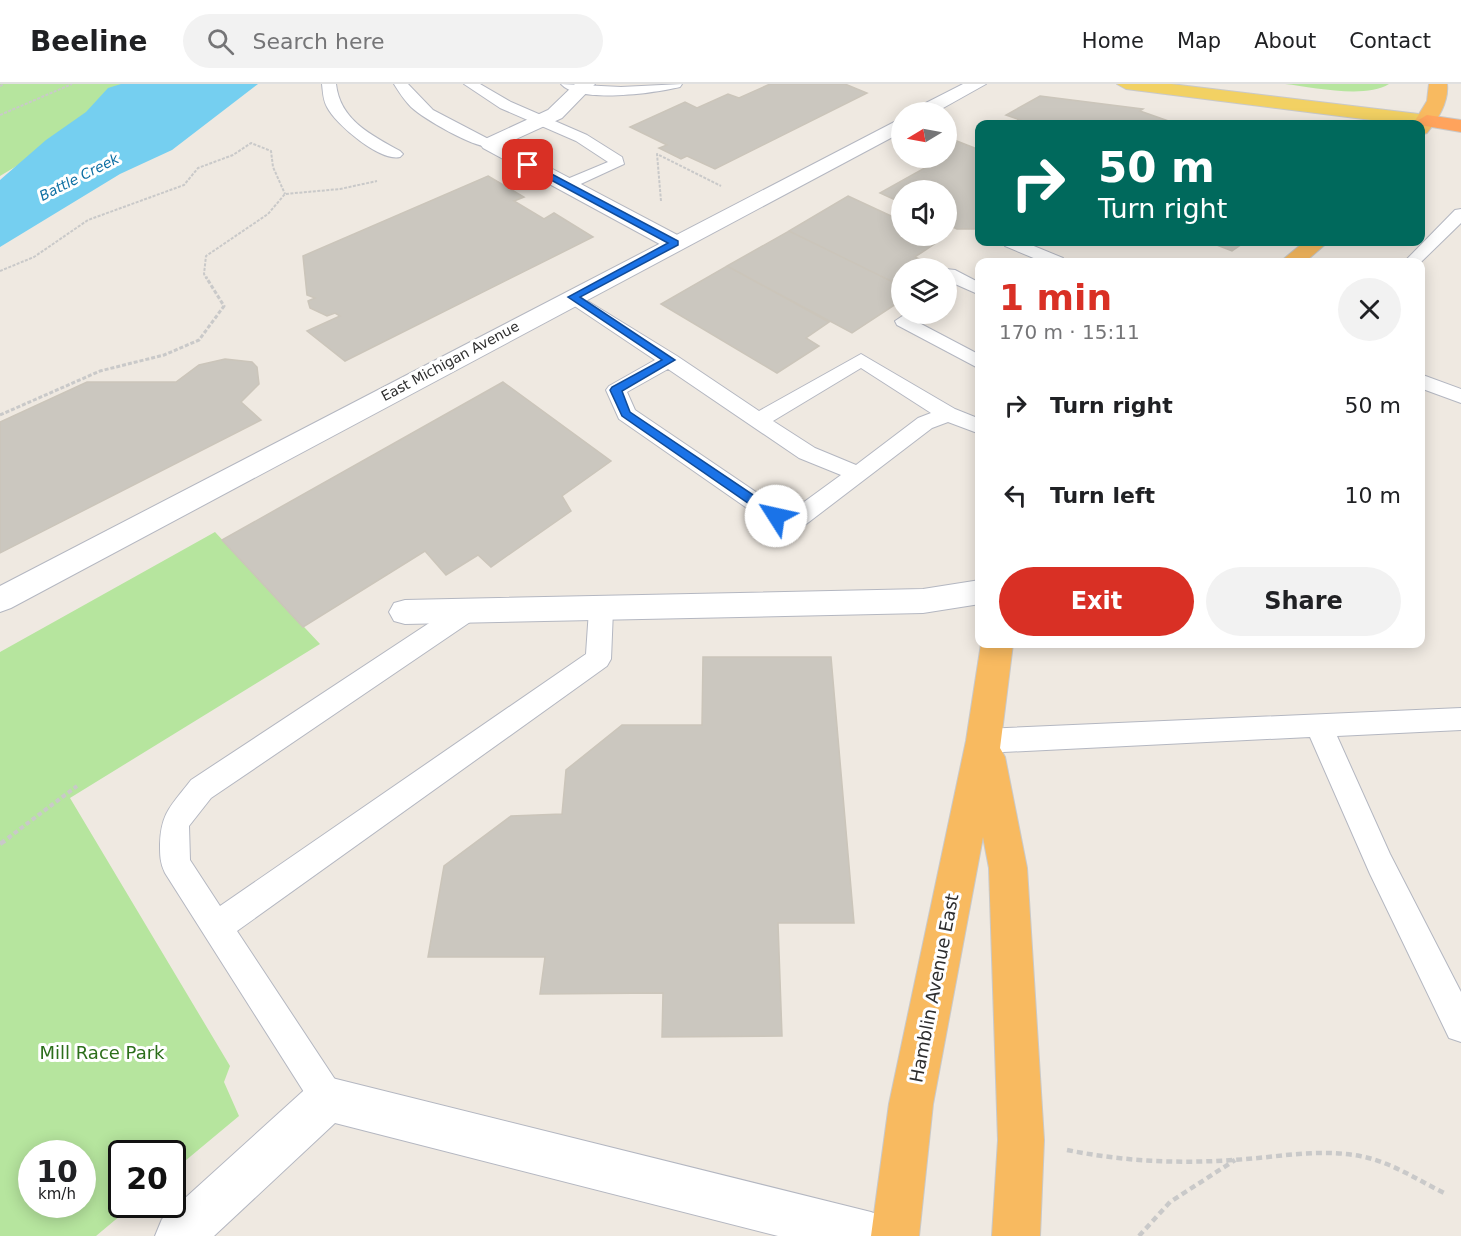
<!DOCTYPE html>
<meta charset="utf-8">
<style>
:root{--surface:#fff;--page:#f2f2f2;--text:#202124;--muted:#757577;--line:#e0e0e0;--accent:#d93025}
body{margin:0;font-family:"DejaVu Sans",sans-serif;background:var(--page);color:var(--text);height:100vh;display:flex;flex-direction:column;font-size:22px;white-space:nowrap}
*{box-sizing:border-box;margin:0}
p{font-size:20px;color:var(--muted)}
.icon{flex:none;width:33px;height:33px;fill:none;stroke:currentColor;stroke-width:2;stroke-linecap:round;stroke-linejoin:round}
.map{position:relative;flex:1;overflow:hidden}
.details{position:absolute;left:975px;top:174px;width:450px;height:390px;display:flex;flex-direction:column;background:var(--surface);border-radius:12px;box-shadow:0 3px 15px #0003}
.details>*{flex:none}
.guide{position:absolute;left:975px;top:36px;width:450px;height:126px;border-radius:12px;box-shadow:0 3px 15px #0003;background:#00695c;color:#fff;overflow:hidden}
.needle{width:39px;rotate:260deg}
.tools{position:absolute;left:891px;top:18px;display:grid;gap:12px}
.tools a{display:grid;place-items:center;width:66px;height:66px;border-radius:50%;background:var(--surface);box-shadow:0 3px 15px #0003;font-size:30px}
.speed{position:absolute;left:18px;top:1056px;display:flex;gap:12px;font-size:30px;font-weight:700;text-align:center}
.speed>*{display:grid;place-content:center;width:78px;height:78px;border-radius:50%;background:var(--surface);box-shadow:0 3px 15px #0003;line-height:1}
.speed small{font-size:15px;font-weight:400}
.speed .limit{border:3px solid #111;border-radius:9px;background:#fff;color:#111}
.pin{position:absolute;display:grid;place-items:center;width:51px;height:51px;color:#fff;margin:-26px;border-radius:12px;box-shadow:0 3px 9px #0006}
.me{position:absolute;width:66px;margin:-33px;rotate:305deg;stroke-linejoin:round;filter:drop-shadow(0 0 4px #0008)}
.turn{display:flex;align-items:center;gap:21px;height:126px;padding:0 24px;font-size:27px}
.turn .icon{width:78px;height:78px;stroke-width:2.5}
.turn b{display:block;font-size:42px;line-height:51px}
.round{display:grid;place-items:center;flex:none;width:63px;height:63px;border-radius:32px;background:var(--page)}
.summary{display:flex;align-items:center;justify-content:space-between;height:102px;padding:0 24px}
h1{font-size:36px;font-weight:800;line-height:45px;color:var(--accent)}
.primary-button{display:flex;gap:12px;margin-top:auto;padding:12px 24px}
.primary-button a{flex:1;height:69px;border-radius:36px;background:var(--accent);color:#fff;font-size:24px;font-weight:800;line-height:69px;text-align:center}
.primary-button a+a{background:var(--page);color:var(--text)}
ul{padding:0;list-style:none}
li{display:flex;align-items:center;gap:18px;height:90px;padding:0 24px}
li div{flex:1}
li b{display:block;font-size:22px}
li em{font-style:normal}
header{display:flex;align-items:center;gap:36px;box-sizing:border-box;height:84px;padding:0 30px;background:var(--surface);border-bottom:2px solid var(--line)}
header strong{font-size:28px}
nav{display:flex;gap:33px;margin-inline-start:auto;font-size:21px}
.search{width:420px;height:54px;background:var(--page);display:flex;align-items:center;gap:15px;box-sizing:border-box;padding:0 21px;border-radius:33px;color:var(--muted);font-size:22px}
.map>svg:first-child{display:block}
.green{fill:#b6e59e;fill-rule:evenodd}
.water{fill:#75cff0}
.building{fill:#cbc7bf;stroke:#cbc5ba;stroke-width:1.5}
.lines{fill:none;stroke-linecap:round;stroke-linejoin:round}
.service-casing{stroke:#b4b7c1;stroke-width:2}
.minor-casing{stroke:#b4b7c1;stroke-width:2}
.tertiary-casing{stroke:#b4b7c1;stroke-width:2}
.primary-casing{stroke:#c9c9c9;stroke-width:2}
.trunk-casing{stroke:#c9c9c9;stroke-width:2}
.motorway-casing{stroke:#c9c9c9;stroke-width:2}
.path-far3{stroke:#c9c9c9;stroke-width:2;stroke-dasharray:3 1.5;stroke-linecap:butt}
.path-far2{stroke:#c9c9c9;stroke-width:3;stroke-dasharray:4 2;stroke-linecap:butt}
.path-far1{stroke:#c9c9c9;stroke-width:4;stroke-dasharray:4.5 3;stroke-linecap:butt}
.path{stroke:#c9c9c9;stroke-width:4.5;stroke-dasharray:6 4;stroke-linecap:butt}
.service{fill:#fff;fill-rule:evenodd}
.minor{fill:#fff;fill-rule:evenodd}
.tertiary{fill:#fff;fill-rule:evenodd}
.primary{fill:#f2d163;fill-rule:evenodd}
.trunk{fill:#f8ba60;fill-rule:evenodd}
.motorway{fill:#ffa35c;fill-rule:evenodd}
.route{fill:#1a73e8;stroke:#114b97;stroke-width:1.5}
.labels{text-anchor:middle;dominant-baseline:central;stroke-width:6;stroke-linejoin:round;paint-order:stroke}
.far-water-label{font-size:14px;font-style:italic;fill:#0d6fa3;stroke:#fff}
.far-street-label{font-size:14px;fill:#2e2e2e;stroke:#fff}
.near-street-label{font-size:18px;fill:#2e2e2e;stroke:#fff}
.near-park-label{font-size:18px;fill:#2c6e1b;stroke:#fff}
</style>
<header>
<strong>Beeline</strong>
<div class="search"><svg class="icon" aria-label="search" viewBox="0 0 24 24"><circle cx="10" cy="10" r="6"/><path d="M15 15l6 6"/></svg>Search here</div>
<nav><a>Home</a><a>Map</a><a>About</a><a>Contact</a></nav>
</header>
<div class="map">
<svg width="1461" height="1152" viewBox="0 0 1461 1152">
<rect width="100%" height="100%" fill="#efe9e1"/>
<path class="green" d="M0 0H153L0 92Z
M1285 0H1389C1365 15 1312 3 1285 0Z
M215 448 320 560 70 714 230 982 224 998 239 1032 173 1087 172 1070H122V1120L133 1121 96 1152H0V568ZM32 1070H82V1120H32Z"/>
<path class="water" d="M121 0H258L172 66 120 90 0 163V96L46 56 86 28 108 4Z"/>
<path class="building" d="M770 0H845L867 9 715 85 687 72 681 75 659 64 667 61 630 43 685 18 697 24 728 10 739 14Z
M1040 12 1143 25 1140 27 1177 40H1031L1006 31Z
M949 54 980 66V145H957L946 140V106H902V119L880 109 932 80 924 74H946V55Z
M488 92 524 113 514 117 544 135 554 129 593 153 345 277 307 247 340 232 335 229 327 232 310 224 308 217 315 214 307 211 303 172Z
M848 112 902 137V152H934L942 155 915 173 930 180 923 184H902V199L899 201 789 147Z
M789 147 899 201 902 202V216L852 249 727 182Z
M1209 158H1245L1232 167Z
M727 182 829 238 806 254 819 262 777 289 661 220Z
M225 275 252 278 257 283 259 300 241 318 261 336 0 469V338L87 298H176L199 281Z
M503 298 611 377 562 412 571 427 491 483 478 471 446 491 425 467 303 543 222 456Z
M703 573H831L854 839H778L782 952 662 953 663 909 540 910 545 873H428L444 782 511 732 562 730 566 686 622 641H702Z"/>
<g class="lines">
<g class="service-casing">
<path id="service" d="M322 0H336C340 36 371 51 400 67L403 70 400 73C381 78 336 41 327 23 323 16 323 8 322 0Z
M394 0H408L433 26 498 60 495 63C478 67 424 35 411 23 404 16 399 8 394 0Z
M464 0H480L511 18 587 51 622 73 624 80 572 104H560L558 101 560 98 608 78 576 57 500 24Z
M561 0 621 3 682 0 680 3C655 9 579 20 561 0Z
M1461 125V139L1420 179 1404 178 1455 126Z
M1002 158H1024L1063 174 1066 178H1043L1005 162Z
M946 185 955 186 980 199V211L946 196Z
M573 208 677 272 759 327 861 270 955 325 980 335V350L948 338 932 344 805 441 797 443 767 438 619 335 606 306 609 302 655 276 567 217 564 213ZM861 284 931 329 918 334 856 381 815 364 773 337ZM668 285 799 374 841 391 793 426 781 425 635 326 627 308Z
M904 231 980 271V285L897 241 895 237Z
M1420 290 1461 305V319L1420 304Z
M601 517 610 519 613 526 611 575 607 582 237 847 340 1003 345 1015 340 1027 328 1032 316 1027 165 789C160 779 160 771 160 760 161 728 172 721 191 696L458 520 467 518 476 520 479 527 476 534 211 714 189 742 190 776 220 822 586 570 589 526 592 519Z
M1461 624V646L1337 652 1390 770 1461 908V958L1449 954 1370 790 1310 653 984 669 974 665 970 657 974 649 984 645Z"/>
</g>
<g class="minor-casing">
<path id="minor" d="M575 0H595L562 34 505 60 683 154 686 159 683 164H667L483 64 480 60 483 56 548 26Z
M980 496V520L923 529 405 540 394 537 389 528 394 519 405 516 923 505Z
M328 993 871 1128 888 1135 895 1152H778L335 1039 214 1152H155L162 1135 312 999Z"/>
</g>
<g class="tertiary-casing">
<path id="tertiary" d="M963 0H986L936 28H914L916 24Z
M902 34V48L11 524 0 528V502Z"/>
</g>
<g class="primary-casing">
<path id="primary" d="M1117 0H1171L1427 31 1437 37 1427 43 1126 5Z"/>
</g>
<g class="trunk-casing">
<path id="trunk" d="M1429 0H1447C1449 18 1438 35 1427 49L1420 51V40H1413L1427 17Z
M1304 158H1328L1305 178H1280Z
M981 560H1013L1000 664 1005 673 1027 784 1044 1056 1040 1152H992L998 1056 989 784 983 753 933 1020 919 1152H871L889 1020 966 657Z"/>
</g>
<g class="motorway-casing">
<path id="motorway" d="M1427 31 1461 36V48L1420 41 1417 37Z"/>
</g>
<path class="path-far3" d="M0 2 4 0
M0 31 72 0
M661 117 657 70 721 102
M0 187 34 173 88 136 184 101 198 84 233 71 251 59 271 67 273 83 285 110
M207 195 204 190 206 172 268 130 285 110 340 105 377 97"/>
<path class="path-far2" d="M0 331 100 287 164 271 199 256 224 222 206 193"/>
<path class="path-far1" d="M8 754 77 702"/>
<path class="path" d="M0 760 10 753
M1067 1066C1121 1077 1177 1080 1232 1076 1274 1074 1317 1064 1360 1072 1391 1078 1416 1095 1444 1109
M1139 1152 1170 1118 1235 1076"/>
<use href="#service" class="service"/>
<use href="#minor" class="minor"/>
<use href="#tertiary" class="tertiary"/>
<use href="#primary" class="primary"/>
<use href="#trunk" class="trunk"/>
<use href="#motorway" class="motorway"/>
</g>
<path class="route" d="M525 79H531L678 157V161L580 213 675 276 622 307 630 328 780 429V435H771L622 332 610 306 612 303 662 276 568 213 668 159 525 82Z"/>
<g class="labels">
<g class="far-water-label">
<text transform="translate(79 93) rotate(-27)">Battle Creek</text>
</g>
<g class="far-street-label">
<text transform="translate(450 277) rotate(-28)">East Michigan Avenue</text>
</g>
<g class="near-street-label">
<text transform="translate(934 904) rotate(-79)">Hamblin Avenue East</text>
</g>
<g class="near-park-label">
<text x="102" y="968">Mill Race Park</text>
</g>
</g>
</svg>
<div class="tools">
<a><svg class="needle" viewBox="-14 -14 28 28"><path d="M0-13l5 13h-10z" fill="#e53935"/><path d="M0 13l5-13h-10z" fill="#757577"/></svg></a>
<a><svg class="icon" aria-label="sound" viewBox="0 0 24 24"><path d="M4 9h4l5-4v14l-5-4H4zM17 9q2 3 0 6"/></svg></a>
<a><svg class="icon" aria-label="layers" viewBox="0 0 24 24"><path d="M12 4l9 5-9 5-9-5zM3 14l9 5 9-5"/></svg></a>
</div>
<div class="speed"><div>10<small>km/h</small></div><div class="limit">20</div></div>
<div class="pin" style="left:528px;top:81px;background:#d93025"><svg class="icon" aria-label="arrive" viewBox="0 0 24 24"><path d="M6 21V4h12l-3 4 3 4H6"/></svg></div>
<svg class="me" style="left:776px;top:432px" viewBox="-20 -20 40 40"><circle r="19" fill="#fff"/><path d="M0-13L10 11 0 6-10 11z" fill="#1a73e8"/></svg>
<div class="guide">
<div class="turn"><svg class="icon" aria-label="right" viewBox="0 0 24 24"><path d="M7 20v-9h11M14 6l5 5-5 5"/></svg><div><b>50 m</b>Turn right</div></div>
</div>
<section class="details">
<div class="summary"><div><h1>1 min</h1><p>170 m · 15:11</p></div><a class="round"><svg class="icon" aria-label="close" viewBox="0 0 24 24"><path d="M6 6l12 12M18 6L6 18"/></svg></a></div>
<ul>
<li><svg class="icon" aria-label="right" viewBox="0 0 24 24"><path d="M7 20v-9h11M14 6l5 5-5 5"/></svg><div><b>Turn right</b></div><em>50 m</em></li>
<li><svg class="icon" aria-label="left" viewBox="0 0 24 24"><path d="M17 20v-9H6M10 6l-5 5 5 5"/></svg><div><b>Turn left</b></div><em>10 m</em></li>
</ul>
<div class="primary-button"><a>Exit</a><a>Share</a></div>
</section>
</div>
